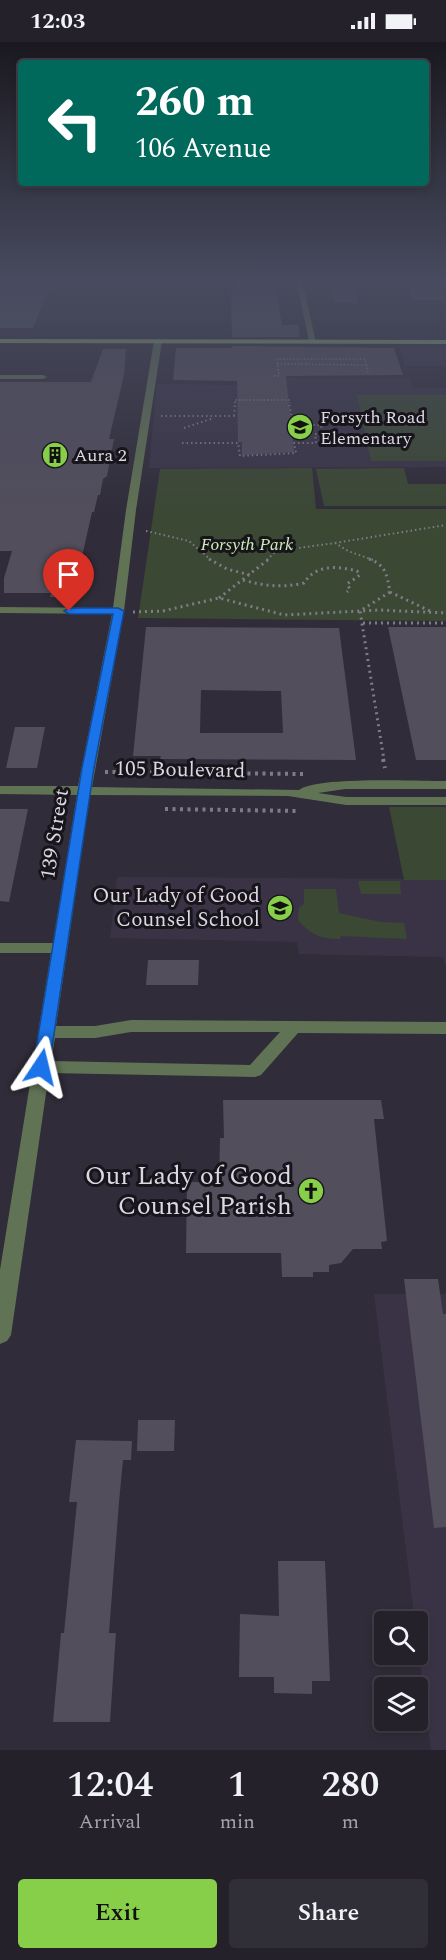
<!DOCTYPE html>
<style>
:root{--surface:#24212b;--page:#302e37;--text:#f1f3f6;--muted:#a3a3a9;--line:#413e47;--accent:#88cf49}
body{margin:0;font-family:Spectral,serif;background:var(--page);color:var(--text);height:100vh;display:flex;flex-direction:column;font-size:22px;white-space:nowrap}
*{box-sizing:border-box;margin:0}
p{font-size:20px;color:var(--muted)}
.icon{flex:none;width:33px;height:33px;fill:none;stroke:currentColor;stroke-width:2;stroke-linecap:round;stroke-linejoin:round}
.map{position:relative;height:1708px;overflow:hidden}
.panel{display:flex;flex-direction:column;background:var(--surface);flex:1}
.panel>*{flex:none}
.banner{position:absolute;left:18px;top:18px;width:411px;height:126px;border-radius:6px;box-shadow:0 3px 9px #0003,0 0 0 2px var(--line);background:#00695c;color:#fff;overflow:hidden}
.controls{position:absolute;left:374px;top:1569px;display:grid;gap:12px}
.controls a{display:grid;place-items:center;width:54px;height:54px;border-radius:6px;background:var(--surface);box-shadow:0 3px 9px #0003,0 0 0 2px var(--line);font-size:30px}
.pin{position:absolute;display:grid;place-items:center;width:51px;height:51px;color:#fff;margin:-62px -26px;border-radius:50% 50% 50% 0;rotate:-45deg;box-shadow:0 0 6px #0007}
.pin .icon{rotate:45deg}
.me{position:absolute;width:66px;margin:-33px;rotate:10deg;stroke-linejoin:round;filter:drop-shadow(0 0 4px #0008)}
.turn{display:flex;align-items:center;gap:21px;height:126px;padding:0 18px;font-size:27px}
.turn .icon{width:78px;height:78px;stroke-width:2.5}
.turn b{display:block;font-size:42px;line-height:51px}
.eta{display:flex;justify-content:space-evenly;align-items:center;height:102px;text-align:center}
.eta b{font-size:36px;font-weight:600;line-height:42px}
.action{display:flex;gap:12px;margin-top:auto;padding:12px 18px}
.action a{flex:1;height:69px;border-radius:6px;background:var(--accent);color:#111;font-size:24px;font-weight:600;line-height:69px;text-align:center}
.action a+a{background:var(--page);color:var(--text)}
.status{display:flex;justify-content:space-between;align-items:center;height:42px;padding:0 30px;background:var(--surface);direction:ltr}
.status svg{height:16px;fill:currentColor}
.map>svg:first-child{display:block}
.built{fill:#3a3346}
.green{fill:#3b4833}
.building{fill:#524e5c;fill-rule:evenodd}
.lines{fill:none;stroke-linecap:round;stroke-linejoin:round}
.path-far3{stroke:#807c87;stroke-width:1.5;stroke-dasharray:1.5 2;stroke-linecap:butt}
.path-far2{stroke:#807c87;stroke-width:2;stroke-dasharray:1.5 3;stroke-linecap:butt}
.path-far1{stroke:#807c87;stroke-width:3;stroke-dasharray:2 4;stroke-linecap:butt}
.path{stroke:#807c87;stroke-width:4;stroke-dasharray:3 4.5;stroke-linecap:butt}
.minor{fill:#617355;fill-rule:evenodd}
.major{fill:#92b678;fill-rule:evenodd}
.route{fill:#1a73e8;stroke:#114b97;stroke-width:1.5}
.labels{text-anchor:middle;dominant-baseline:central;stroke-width:6;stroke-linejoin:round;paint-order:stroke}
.far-poi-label{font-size:18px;fill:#dbd8e1;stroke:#17151b;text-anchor:start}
.far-park-label{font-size:18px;font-style:italic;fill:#ccedb5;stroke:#17151b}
.street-label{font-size:21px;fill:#dbd8e1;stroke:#17151b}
.poi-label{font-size:21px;fill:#dbd8e1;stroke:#17151b;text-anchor:end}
.near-poi-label{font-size:26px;fill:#dbd8e1;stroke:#17151b;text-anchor:end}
</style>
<div class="status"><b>12:03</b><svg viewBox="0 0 49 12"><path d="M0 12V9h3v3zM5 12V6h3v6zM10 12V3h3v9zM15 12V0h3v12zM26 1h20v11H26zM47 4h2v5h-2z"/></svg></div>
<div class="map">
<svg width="446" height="1708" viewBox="0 0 446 1708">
<rect width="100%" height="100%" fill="#302c39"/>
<path class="built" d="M399 305H446V324H405Z
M237 335 409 336 413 346H446V425L149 426 157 342 237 343Z
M117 835 446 837V925L443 915 299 912 297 900 110 896Z
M374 1252H446V1708H431Z"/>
<path class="green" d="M357 353H446V419H371Z
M312 426 316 467H446V579L138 576 160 427Z
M404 426 408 442H446V464H324L316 427Z
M389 765H446V838H404Z
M358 839H400L401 852H361Z
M304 847H336L339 871 381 880 404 881 407 897 341 894 340 897C321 897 311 893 298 878L299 866 304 862Z"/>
<path class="building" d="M30 237H53L33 286H0V245H27Z
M236 237H274L282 283H298L300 295H232L231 247H236Z
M330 237H352L358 261H335Z
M406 237H435L446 258H413Z
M232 304 394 306 403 333 286 334 294 410 242 413V400H238L237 339 173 338 176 306H232Z
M103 307H126L124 333 109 397H114L107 434 103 437 100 453H98L94 470H92L73 555H50L51 551H4V536L12 509H0V340H91Z
M146 585 339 586 356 718 160 717 161 714H133ZM201 648 281 649 283 691H200Z
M388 585H446V718H416Z
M15 685H45L37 726H6Z
M0 767H28L9 860 0 859Z
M148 918H199L198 943H146Z
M223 1058H381L384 1077H374L387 1199 381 1200 382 1207H353L341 1221 329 1223V1230H313V1235H282L281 1211H186L187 1140H219L220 1096H224Z
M404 1237H438L443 1272H446V1485L434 1486Z
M138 1378H175L174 1409H137Z
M76 1398 132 1399 131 1418H123L119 1460 109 1591H116L110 1680H53L61 1591H64L77 1460H69Z
M278 1519H325L330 1639H312V1652L274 1651V1635H239L240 1572 279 1574Z"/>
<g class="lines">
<path class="path-far3" d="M277 322 366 323
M274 334H279L277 317H365L368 330
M235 361V358H289L290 361"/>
<path class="path-far2" d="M161 374H235
M234 374 235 360
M184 386 214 376
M182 401H238L240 414 296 411 294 401H316L315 392H322L321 383H293L289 360
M146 489 189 499 211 518
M335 501 446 483
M267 518 276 509 335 501 348 509 373 518"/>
<path class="path-far1" d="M209 517 227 527 250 533
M369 517C386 523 387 533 390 550L360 569 384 718
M243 538C264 544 283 546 304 541 316 522 338 524 357 529L360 533 347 542 350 547 347 550
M390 550 432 570
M219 556 269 517
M133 570 163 569 219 556 284 573 379 568 446 571
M363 581H446"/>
<path class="path" d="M383 717 385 726
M105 730 304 732
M165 767 298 769"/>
<path class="minor" d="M296 237H302L316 301 309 299Z
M158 297 162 299 136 468 124 569 92 745 299 748C315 734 420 739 446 739V747H345L318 751 346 755H446V763H346L288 754 90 753 56 984H95L131 978 446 980V992L298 991 261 1033 255 1035 49 1031 11 1293 7 1299 0 1302V1228L51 911H0V901H53L77 753 0 752V744H78L112 572 0 571V565L113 566 126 468 154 299ZM131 990H280L250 1023 51 1019 55 996H95Z
M0 333H43L47 335 43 337H0Z"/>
<path class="major" d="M0 297 446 298V302L0 301Z"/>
</g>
<linearGradient id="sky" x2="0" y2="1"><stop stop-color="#1a181f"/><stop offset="0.5" stop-color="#484b5f"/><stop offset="1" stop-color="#484b5f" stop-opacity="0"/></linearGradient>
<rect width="446" height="477" fill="url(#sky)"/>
<path class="route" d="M118 566 124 569 94 726 49 1025 47 1029H36L33 1025 82 726 113 572H69L64 569 69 566Z"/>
<defs>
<g id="school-disc" transform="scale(1.35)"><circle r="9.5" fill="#88cf49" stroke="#17151b"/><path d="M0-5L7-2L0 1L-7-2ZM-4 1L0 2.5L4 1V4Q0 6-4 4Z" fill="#111"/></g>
<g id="building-disc" transform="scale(1.35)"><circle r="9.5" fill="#88cf49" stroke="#17151b"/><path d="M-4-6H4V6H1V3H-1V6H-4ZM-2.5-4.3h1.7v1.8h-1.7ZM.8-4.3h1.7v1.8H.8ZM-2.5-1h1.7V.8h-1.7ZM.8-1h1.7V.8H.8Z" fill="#111"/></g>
<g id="church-disc" transform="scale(1.35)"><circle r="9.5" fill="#88cf49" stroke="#17151b"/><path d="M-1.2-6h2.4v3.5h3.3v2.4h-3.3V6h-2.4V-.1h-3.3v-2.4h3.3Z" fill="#111"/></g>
</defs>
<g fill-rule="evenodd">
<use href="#school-disc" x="300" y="385"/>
<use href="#building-disc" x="55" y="413"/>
<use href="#school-disc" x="280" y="866"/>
<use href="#church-disc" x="311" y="1149"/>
</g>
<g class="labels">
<g class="far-poi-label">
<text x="320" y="375">Forsyth Road<tspan x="320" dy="21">Elementary</tspan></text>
<text x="74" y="413">Aura 2</text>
</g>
<g class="far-park-label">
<text x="247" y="502">Forsyth Park</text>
</g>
<g class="street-label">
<text transform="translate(180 728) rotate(1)">105 Boulevard</text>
<text transform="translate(55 792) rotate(-81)">139 Street</text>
</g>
<g class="poi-label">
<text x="260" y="854">Our Lady of Good<tspan x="260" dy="24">Counsel School</tspan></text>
</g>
<g class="near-poi-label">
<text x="292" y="1134">Our Lady of Good<tspan x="292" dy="30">Counsel Parish</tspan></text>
</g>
</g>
</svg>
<div class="controls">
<a><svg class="icon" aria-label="search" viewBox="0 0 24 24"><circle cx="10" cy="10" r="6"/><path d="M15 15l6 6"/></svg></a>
<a><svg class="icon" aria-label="layers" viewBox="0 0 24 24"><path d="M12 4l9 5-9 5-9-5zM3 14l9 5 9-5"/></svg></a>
</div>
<div class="pin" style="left:69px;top:569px;background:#d93025"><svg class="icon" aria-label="arrive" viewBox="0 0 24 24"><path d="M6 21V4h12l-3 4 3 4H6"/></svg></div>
<svg class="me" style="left:41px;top:1025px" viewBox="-20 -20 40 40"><path d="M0-17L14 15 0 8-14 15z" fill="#1a73e8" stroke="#fff" stroke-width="4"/></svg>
<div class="banner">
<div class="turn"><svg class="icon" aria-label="left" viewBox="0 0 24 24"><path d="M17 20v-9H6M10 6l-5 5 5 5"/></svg><div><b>260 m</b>106 Avenue</div></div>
</div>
</div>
<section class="panel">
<div class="eta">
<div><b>12:04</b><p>Arrival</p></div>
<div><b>1</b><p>min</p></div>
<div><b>280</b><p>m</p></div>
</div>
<div class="action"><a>Exit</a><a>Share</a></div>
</section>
